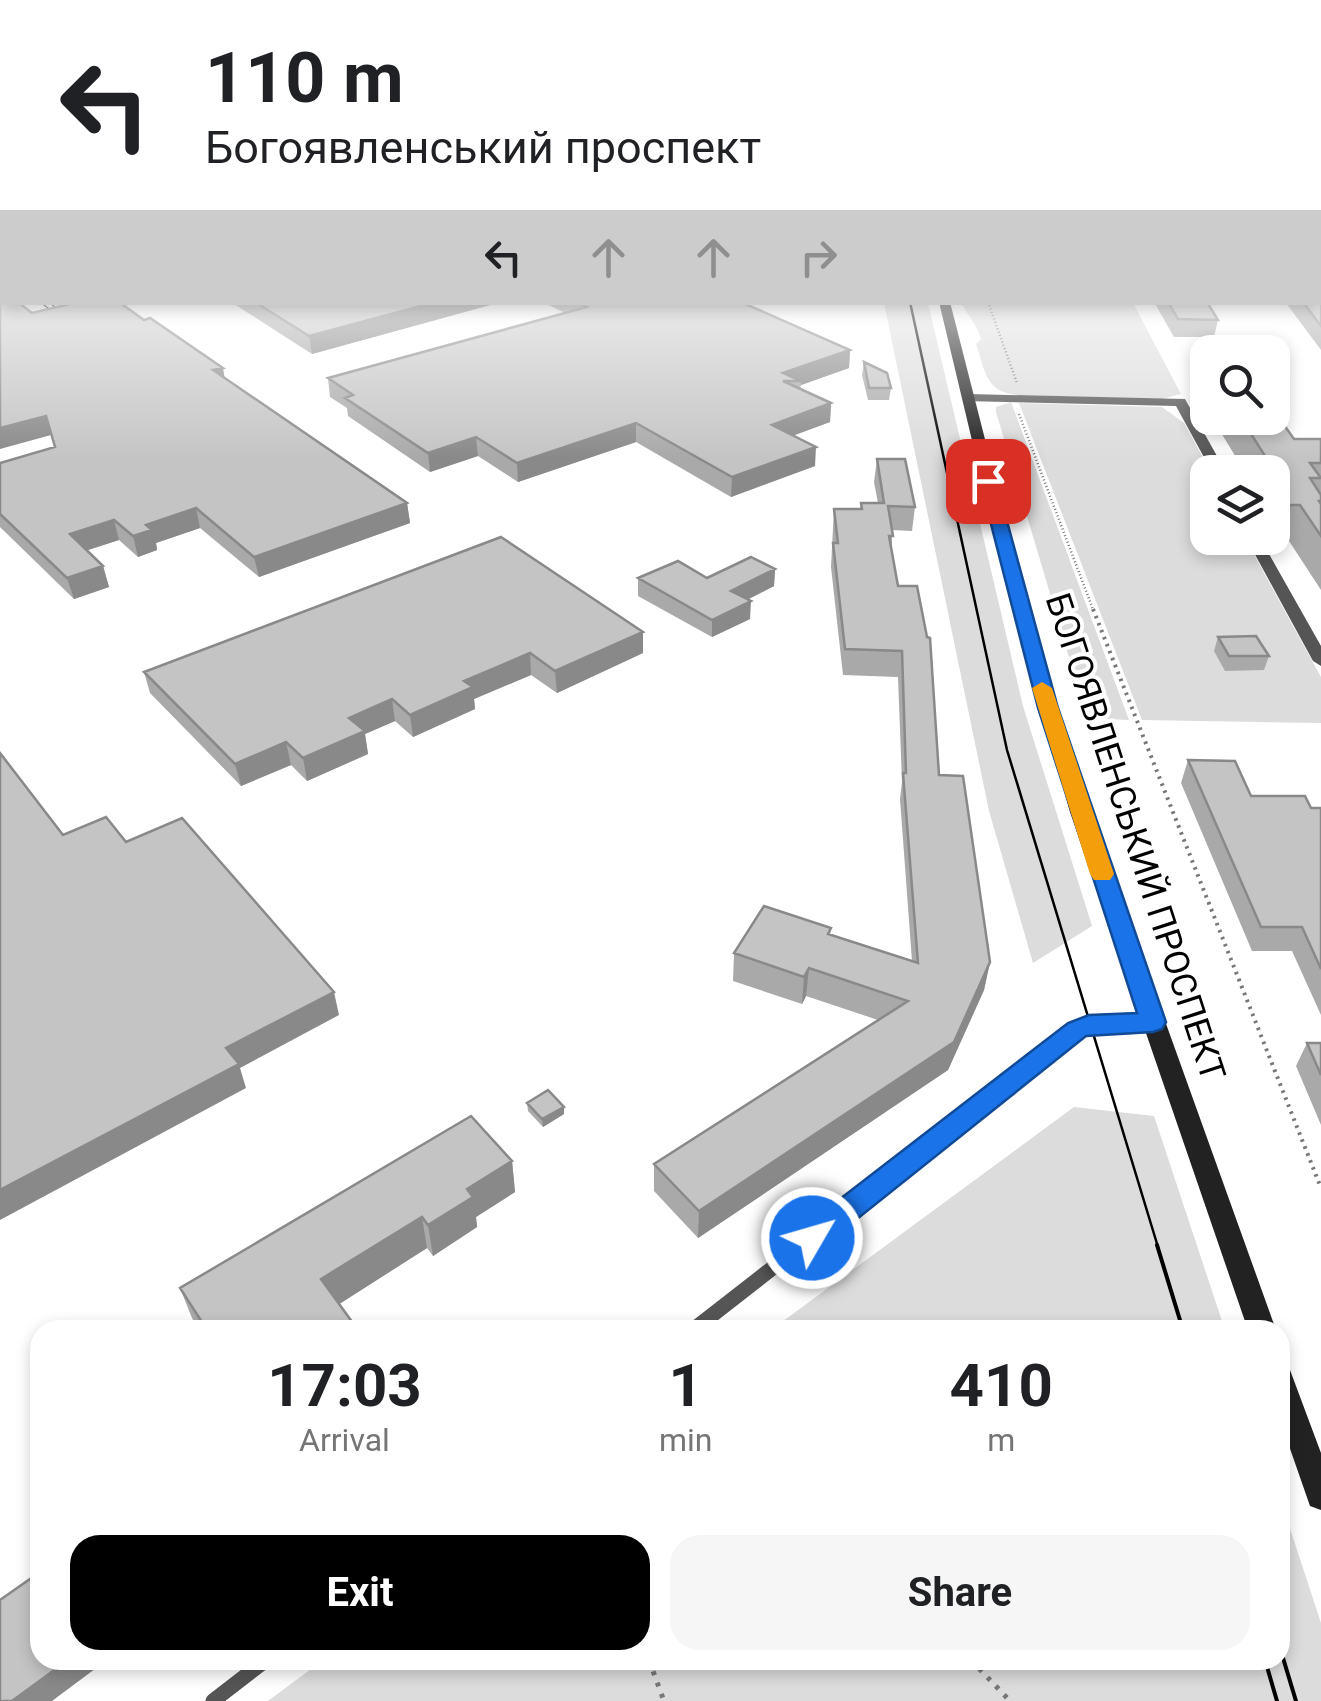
<!DOCTYPE html>
<meta charset="utf-8">
<style>
:root{--surface:#fff;--page:#f6f6f6;--text:#202124;--muted:#757577;--accent:#000}
body{margin:0;font-family:Roboto,sans-serif;background:var(--page);color:var(--text);height:100vh;display:flex;flex-direction:column;font-size:38px;white-space:nowrap}
*{box-sizing:border-box;margin:0}
p{font-size:32px;color:var(--muted)}
.icon{flex:none;width:55px;height:55px;fill:none;stroke:currentColor;stroke-width:2;stroke-linecap:round;stroke-linejoin:round}
.map{position:relative;flex:1;overflow:hidden}
.details{position:absolute;left:30px;top:1320px;width:1260px;height:350px;display:flex;flex-direction:column;background:var(--surface);border-radius:30px;box-shadow:0 5px 15px #0003}
.details>*{flex:none}
.top-card{position:absolute;left:0px;top:0px;width:1322px;height:305px;box-shadow:0 5px 15px #0003;background:#fff;color:var(--text);overflow:hidden}
.fabs{position:absolute;left:1190px;top:335px;display:grid;gap:20px}
.fabs a{display:grid;place-items:center;width:100px;height:100px;border-radius:20px;background:var(--surface);box-shadow:0 5px 15px #0003;font-size:50px}
.pin{position:absolute;display:grid;place-items:center;width:85px;height:85px;color:#fff;margin:-42px;border-radius:20px;box-shadow:0 5px 15px #0006}
.me{position:absolute;width:110px;margin:-55px;rotate:52deg;stroke-linejoin:round;filter:drop-shadow(0 0 8px #0008)}
.turn{display:flex;align-items:center;gap:35px;height:210px;padding:0 40px;font-size:45px}
.turn .icon{width:130px;height:130px;stroke-width:2.5}
.turn b{display:block;font-size:70px;line-height:85px}
.lanes{display:flex;align-items:center;height:95px;padding:0 40px;background:#0003;justify-content:center;gap:50px;direction:ltr}
.lanes .off{opacity:.35}
.eta{display:flex;justify-content:space-evenly;align-items:center;height:170px;text-align:center}
.eta b{font-size:60px;font-weight:700;line-height:70px}
.primary-button{display:flex;gap:20px;margin-top:auto;padding:20px 40px}
.primary-button a{flex:1;height:115px;border-radius:30px;background:var(--accent);color:#fff;font-size:40px;font-weight:700;line-height:115px;text-align:center}
.primary-button a+a{background:var(--page);color:var(--text)}
.map>svg:first-child{display:block}
.green{fill:#dcdcdc}
.lines{fill:none;stroke-linecap:round;stroke-linejoin:round}
.path-far2{stroke:#777;stroke-width:2.5;stroke-dasharray:1 2.5;stroke-linecap:butt}
.path-far1{stroke:#777;stroke-width:4;stroke-dasharray:2.5 5;stroke-linecap:butt}
.path{stroke:#777;stroke-width:5;stroke-dasharray:4 8;stroke-linecap:butt}
.service-far1{stroke:#555;stroke-width:11}
.service{stroke:#555;stroke-width:15}
.minor{fill:#555;fill-rule:evenodd}
.secondary{fill:#222;fill-rule:evenodd}
.tram-far1{stroke:#000;stroke-width:2.5}
.tram{stroke:#000;stroke-width:4}
.rail-casing{stroke:#000;stroke-width:6}
.rail{stroke:#fff;stroke-width:4;stroke-dasharray:12;stroke-linecap:butt}
.wall{fill:#a9a9a9}
.shaded-wall{fill:#898989}
.building{fill:#c4c4c4;stroke:#898989;stroke-width:2.5}
.route{fill:#1a73e8;stroke:#114b97;stroke-width:2.5}
.slow{fill:#f59e0b}
.labels{text-anchor:middle;dominant-baseline:central;stroke-width:8;stroke-linejoin:round;paint-order:stroke}
.street-label{font-size:35px;fill:#000;stroke:#fff}
</style>
<div class="map">
<svg width="1321" height="1701" viewBox="0 0 1321 1701">
<rect width="100%" height="100%" fill="#fff"/>
<path class="green" d="M884 303H928L1023 706 1092 926 1033 963 989 811Z
M962 303H1133L1181 394 1162 399 1017 395C985 392 985 370 976 344L981 339C976 322 966 314 962 303Z
M1011 402 1129 720 1087 718 996 412V407Z
M1019 403 1162 407 1184 423 1211 472H1208V538H1245L1321 677V723L1142 720Z
M1074 1107 1154 1116 1225 1330H771Z
M1280 1498 1321 1623V1701H268L323 1660H1280Z"/>
<g class="lines">
<path class="path-far2" d="M988 302 1017 383
M1019 414 1094 612"/>
<path class="path-far1" d="M1093 609 1321 1188"/>
<path class="path" d="M649 1660 664 1701
M971 1660 1010 1701"/>
<path class="service-far1" d="M799 1247 1077 1030 1089 1024 1152 1022"/>
<path class="service" d="M693 1330 802 1245
M213 1701 266 1660"/>
<path class="minor" d="M969 394 1185 399 1226 472H1212L1176 406 964 401V395Z
M1246 538H1260L1321 646V666L1313 661Z"/>
<path class="secondary" d="M939 302H950L1027 604 1090 812 1276 1330H1248L1070 812 1011 604Z
M1280 1366 1290 1370 1321 1453V1510L1310 1506 1280 1420Z"/>
<path class="tram-far1" d="M910 302 1007 750 1158 1247"/>
<path class="tram" d="M1157 1245 1183 1330
M1280 1648 1296 1701
M1265 1660 1277 1701"/>
<g class="rail-casing">
<path id="rail" d="M44 302 77 326"/>
</g>
<use href="#rail" class="rail"/>
</g>
<path class="wall" d="M1321 287V350L1286 303 1320 302Z
M231 302H501L312 354Z
M543 302H741L850 350 849 368 801 385 800 389 831 403 830 422 793 435 815 466 731 497 636 442 518 482 478 456 430 472 348 416 347 408 330 397 328 378 565 313Z
M1154 302H1207L1218 320 1214 337H1174Z
M32 313 225 378 407 503 410 523 259 577 200 528 156 543 157 550 138 557 119 540 87 550 103 566 109 587 74 599 0 527V463L55 447Z
M864 362 891 388 889 400H868L862 375Z
M1212 418H1272L1294 439H1321V590L1289 541 1276 540 1272 535V472H1245Z
M877 459 915 507 912 531 892 530V551L898 586 939 775 990 962 984 990 948 1070 698 1238 654 1191V1164L878 1020 806 996 802 1004 733 981 734 953 831 928 830 935 912 961 900 799 902 782 898 677 843 675 831 567 834 509H860L861 503H878L874 482Z
M501 537 643 653 557 693 531 675 474 699 475 709 413 737 395 721 365 734 368 754 307 781 291 765 241 786 150 693 144 672Z
M775 569 774 586 747 600 750 619 712 637 638 596V578H707Z
M1218 637 1269 656 1264 670 1225 671 1214 651Z
M1188 760 1251 796 1311 808H1321V1015L1292 951H1252L1181 783Z
M1307 1043H1321V1125L1296 1066Z
M527 1103 564 1107V1114L543 1127 528 1111Z
M512 1161 515 1192 476 1217 477 1227 433 1256 427 1248 339 1304 358 1330H199L192 1318 180 1288Z"/>
<path class="shaded-wall" d="M436 302H501L312 354 309 336Z
M850 350 849 368 801 385V381L783 373Z
M223 368 226 386 213 370Z
M831 403 830 422 771 444 772 425Z
M46 416 51 435 0 449V428Z
M636 423V442L518 482 517 463Z
M476 437 478 456 430 472 428 453Z
M816 447 815 466 731 497 732 477Z
M407 503 410 523 259 577 254 557Z
M196 508 200 528 156 543 157 550 138 557 133 536 146 525Z
M114 520 119 540 76 554 70 534Z
M103 566 109 587 74 599 67 578Z
M775 569 774 586 731 608V591Z
M751 601 750 619 712 637V620Z
M643 632V653L557 693 555 671Z
M530 653 531 675 474 699 475 709 413 737 410 715 464 681Z
M392 699 395 721 365 734 368 754 307 781 303 758 349 718Z
M286 742 291 765 241 786 235 764Z
M990 962 984 990 948 1070 698 1238 699 1211Z
M809 968 806 996 802 1004 804 977Z
M334 992 339 1015 240 1068 246 1088 0 1220V1190L226 1048Z
M564 1107V1114L543 1127 542 1119Z
M512 1161 515 1192 476 1217 477 1227 433 1256 428 1225 467 1189Z
M422 1217 427 1248 330 1310 321 1279Z
M68 1660H107L52 1701H12Z"/>
<path class="building" d="M1320 287H1321V326L1303 302H1320Z
M0 289 2 291V302H18L32 313 78 302H119L144 320 150 318 223 368 213 370 407 503 254 557 196 508 146 525 152 530 133 536 114 520 70 534 103 566 67 578 0 514V463L55 447 46 416 0 428Z
M255 302H436L309 336Z
M577 302H741L850 350 783 373 801 381H783L831 403 772 425 816 447 732 477 636 423 517 463 476 437 428 453 345 398 353 395 328 378 587 307Z
M1168 302H1207L1218 320 1178 319Z
M864 362 887 373 891 388H869Z
M1272 408 1294 439H1321V463H1310L1321 478H1310L1321 495V501H1319L1321 504V536L1300 505H1287L1273 483H1282L1241 418H1272Z
M877 459H905L915 507 888 506 893 536H889L898 586H917L927 637 930 638 939 775 963 776 990 962 954 1042 699 1211 654 1164 908 1001 809 968 804 977 734 953 764 906 831 928 828 934 918 963 903 773H906L902 651 845 649 833 543H838L834 509H862L861 503H884Z
M501 537 643 632 555 671 530 653 464 681 473 687 410 715 392 699 349 718 365 731 303 758 286 742 235 764 144 672Z
M751 557 775 569 731 591 751 601 712 620 638 578 678 561 707 578Z
M1256 636 1269 656H1229L1218 637Z
M0 753 63 835 106 817 126 842 182 818 334 992 226 1048 239 1064 0 1190Z
M1188 760 1235 761 1251 796H1305L1311 808H1321V969L1302 927H1261Z
M1307 1043H1321V1075Z
M548 1090 564 1107 542 1119 527 1103Z
M471 1116 512 1161 467 1189 473 1197 428 1225 422 1217 321 1279 358 1330H207L180 1288Z
M40 1572V1660H68L12 1701H0V1600Z"/>
<linearGradient id="sky" x2="0" y2="1"><stop stop-color="#8cadcc"/><stop offset="0.48" stop-color="#fff"/><stop offset="1" stop-color="#fff" stop-opacity="0"/></linearGradient>
<rect width="1321" height="459" fill="url(#sky)"/>
<path class="route" d="M988 476 996 481 1058 708 1166 1022 1162 1029 1153 1032 1086 1036 822 1247 812 1251 801 1247 797 1238 801 1229 1068 1023 1089 1015 1137 1013 1038 708 980 481Z"/>
<path class="slow" d="M1042 682 1052 688 1114 874 1110 880H1094L1090 874 1032 688Z"/>
<g class="labels">
<g class="street-label">
<text transform="translate(1135 837) rotate(72)">БОГОЯВЛЕНСЬКИЙ ПРОСПЕКТ</text>
</g>
</g>
</svg>
<div class="fabs">
<a><svg class="icon" aria-label="search" viewBox="0 0 24 24"><circle cx="10" cy="10" r="6"/><path d="M15 15l6 6"/></svg></a>
<a><svg class="icon" aria-label="layers" viewBox="0 0 24 24"><path d="M12 4l9 5-9 5-9-5zM3 14l9 5 9-5"/></svg></a>
</div>
<div class="pin" style="left:988px;top:481px;background:#d93025"><svg class="icon" aria-label="arrive" viewBox="0 0 24 24"><path d="M6 21V4h12l-3 4 3 4H6"/></svg></div>
<svg class="me" style="left:812px;top:1238px" viewBox="-20 -20 40 40"><circle r="17" fill="#1a73e8" stroke="#fff" stroke-width="3"/><path d="M0-11L8 9 0 5-8 9z" fill="#fff"/></svg>
<div class="top-card">
<div class="turn"><svg class="icon" aria-label="left" viewBox="0 0 24 24"><path d="M17 20v-9H6M10 6l-5 5 5 5"/></svg><div><b>110 m</b>Богоявленський проспект</div></div>
<div class="lanes"><svg class="icon" aria-label="left" viewBox="0 0 24 24"><path d="M17 20v-9H6M10 6l-5 5 5 5"/></svg><svg class="icon off" aria-label="ahead" viewBox="0 0 24 24"><path d="M12 20V5M6 11l6-6 6 6"/></svg><svg class="icon off" aria-label="ahead" viewBox="0 0 24 24"><path d="M12 20V5M6 11l6-6 6 6"/></svg><svg class="icon off" aria-label="right" viewBox="0 0 24 24"><path d="M7 20v-9h11M14 6l5 5-5 5"/></svg></div>
</div>
<section class="details">
<div class="eta">
<div><b>17:03</b><p>Arrival</p></div>
<div><b>1</b><p>min</p></div>
<div><b>410</b><p>m</p></div>
</div>
<div class="primary-button"><a>Exit</a><a>Share</a></div>
</section>
</div>
